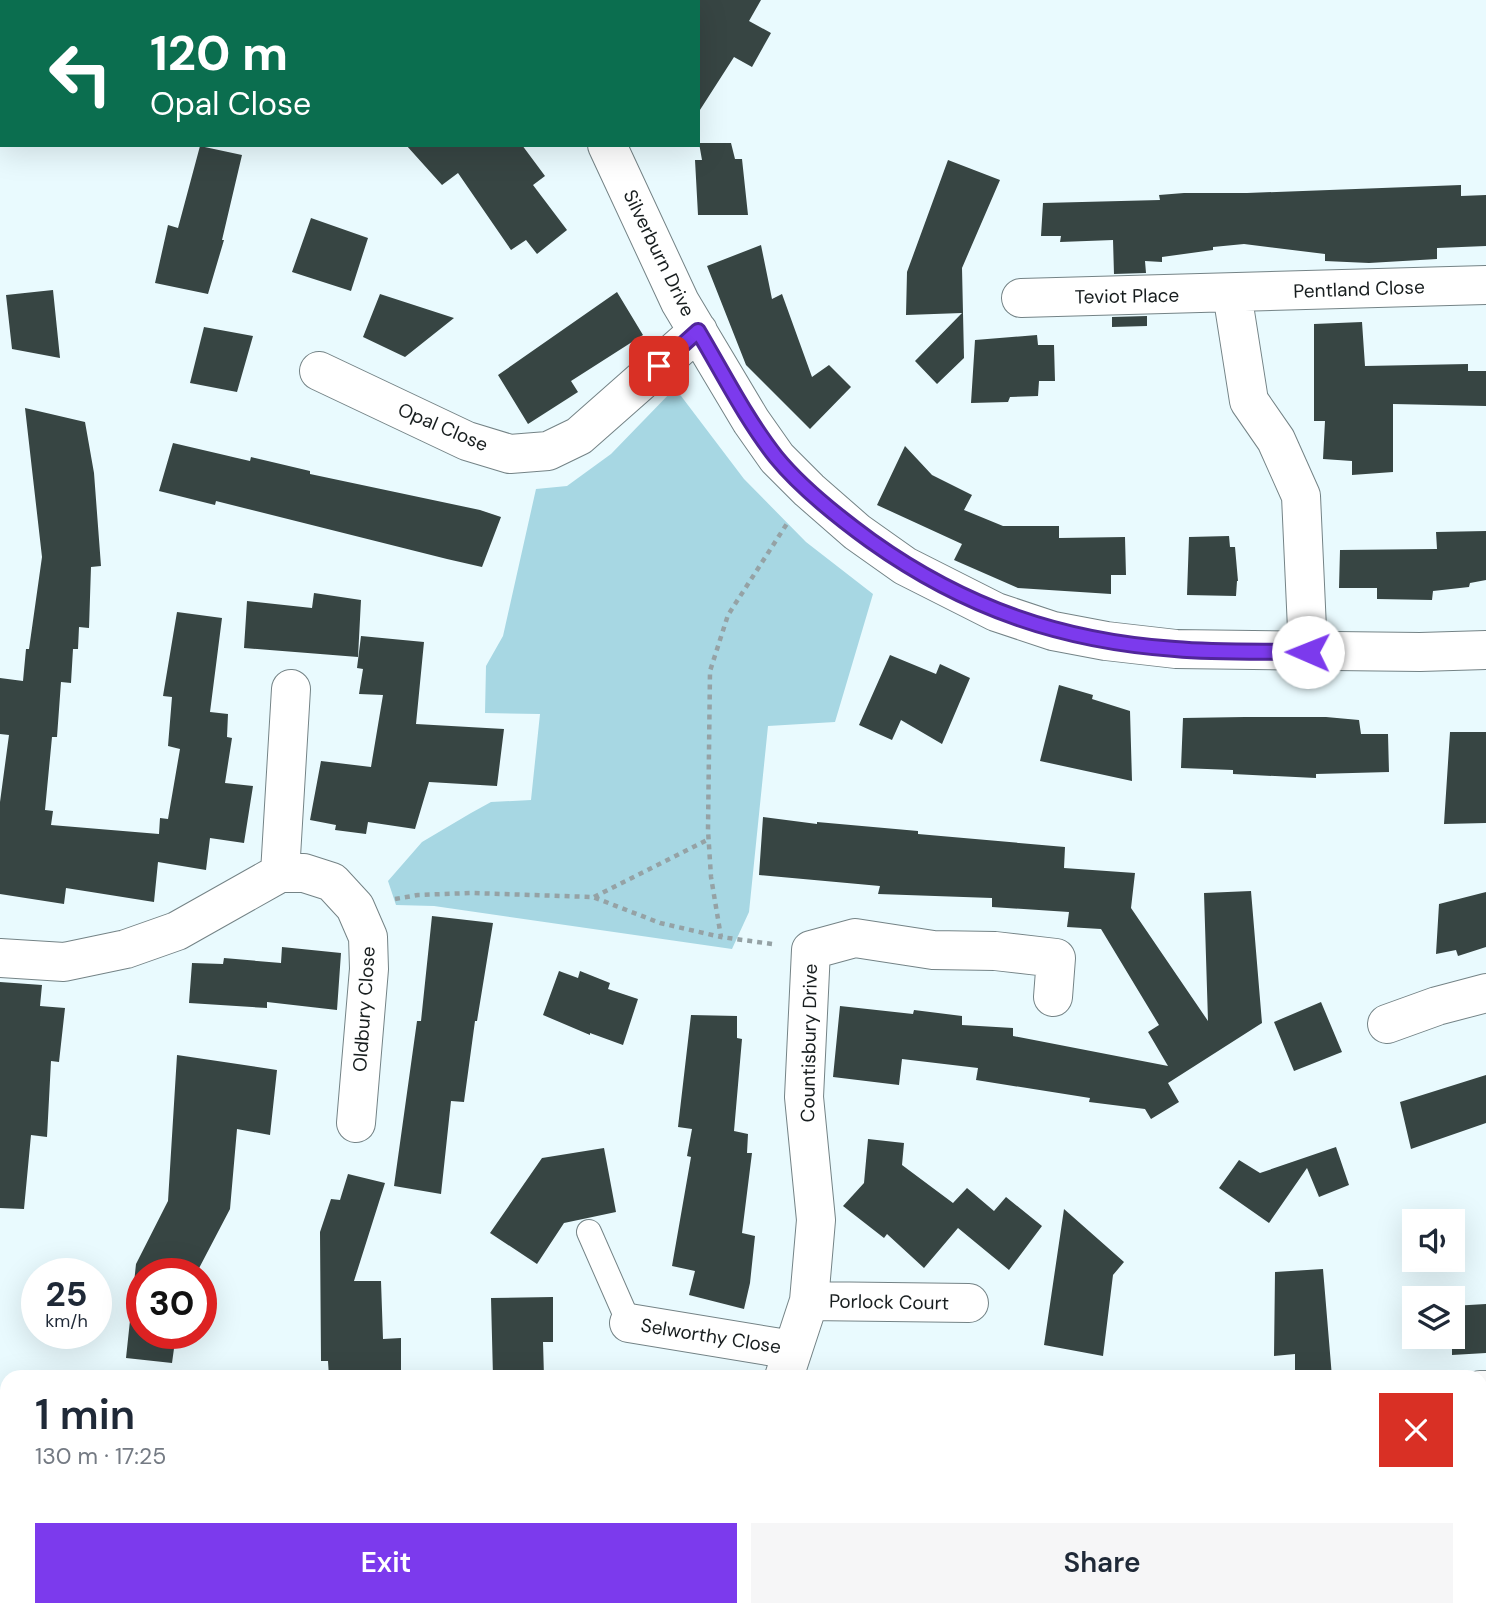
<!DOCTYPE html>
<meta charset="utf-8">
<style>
:root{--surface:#fff;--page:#f6f6f7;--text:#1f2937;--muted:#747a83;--accent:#7c3aed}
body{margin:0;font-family:"DM Sans",sans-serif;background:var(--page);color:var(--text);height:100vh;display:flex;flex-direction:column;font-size:26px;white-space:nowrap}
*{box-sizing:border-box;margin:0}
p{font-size:23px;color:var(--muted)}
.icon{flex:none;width:38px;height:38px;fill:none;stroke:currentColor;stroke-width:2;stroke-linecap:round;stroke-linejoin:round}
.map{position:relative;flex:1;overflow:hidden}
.details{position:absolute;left:0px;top:1370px;width:1488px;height:247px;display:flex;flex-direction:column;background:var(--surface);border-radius:21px 21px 0 0;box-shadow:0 7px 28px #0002}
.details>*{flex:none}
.top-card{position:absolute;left:0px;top:0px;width:700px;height:147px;box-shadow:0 7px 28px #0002;background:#0b6e4f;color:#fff;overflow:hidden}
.tools{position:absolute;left:1402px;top:1209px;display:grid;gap:14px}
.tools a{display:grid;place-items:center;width:63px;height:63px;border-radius:0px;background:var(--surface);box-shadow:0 7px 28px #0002;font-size:35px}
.speed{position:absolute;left:21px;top:1258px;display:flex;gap:14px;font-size:35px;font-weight:700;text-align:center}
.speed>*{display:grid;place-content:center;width:91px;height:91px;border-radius:50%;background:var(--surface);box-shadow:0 7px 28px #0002;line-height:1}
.speed small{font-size:18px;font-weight:400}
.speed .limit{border:10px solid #d22;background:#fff;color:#111}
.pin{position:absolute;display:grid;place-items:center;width:60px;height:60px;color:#fff;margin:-30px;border-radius:14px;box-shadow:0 4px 10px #0006}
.me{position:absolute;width:77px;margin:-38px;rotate:271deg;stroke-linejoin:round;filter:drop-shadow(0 0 5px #0008)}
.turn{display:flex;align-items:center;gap:24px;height:147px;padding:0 35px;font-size:32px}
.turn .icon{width:91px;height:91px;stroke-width:2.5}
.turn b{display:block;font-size:49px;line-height:60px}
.round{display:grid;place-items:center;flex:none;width:74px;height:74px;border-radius:0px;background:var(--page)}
.overview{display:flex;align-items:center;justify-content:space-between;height:119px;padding:0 35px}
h1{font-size:42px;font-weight:600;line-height:52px}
.button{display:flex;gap:14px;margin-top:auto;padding:14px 35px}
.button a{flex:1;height:80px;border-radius:0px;background:var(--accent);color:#fff;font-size:28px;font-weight:600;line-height:80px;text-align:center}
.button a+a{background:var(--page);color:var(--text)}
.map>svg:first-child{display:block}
.green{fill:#a7d7e3}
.building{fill:#374543}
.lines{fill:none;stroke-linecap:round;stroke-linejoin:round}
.service-casing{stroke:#748386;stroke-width:26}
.minor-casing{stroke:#748386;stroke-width:40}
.tertiary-casing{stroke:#748386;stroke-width:40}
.path{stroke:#95a2a5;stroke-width:4.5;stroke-dasharray:5 5;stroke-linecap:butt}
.service{stroke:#fff;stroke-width:24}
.minor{stroke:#fff;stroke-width:38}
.tertiary{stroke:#fff;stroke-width:38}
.route-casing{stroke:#51269a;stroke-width:18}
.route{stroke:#7c3aed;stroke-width:12}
.labels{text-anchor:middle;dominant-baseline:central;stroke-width:7;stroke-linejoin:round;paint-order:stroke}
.street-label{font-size:19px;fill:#181e1f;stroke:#fff}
</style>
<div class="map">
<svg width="1486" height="1616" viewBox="0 0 1486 1616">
<rect width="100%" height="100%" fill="#e9fafe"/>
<path class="green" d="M675 388 744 479 806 542 873 594 835 722 768 726 749 912 732 949 434 906 396 905 388 881 422 842 471 813 491 802 531 800 540 714 485 713 486 666 503 636 536 489 567 486 611 454Z
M1035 1610H1229L1233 1616H1038Z"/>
<path class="building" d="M698 0H761L749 21 771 33 752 67 734 57 698 113Z
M699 143H731L735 159H742L748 215H698L695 160H702Z
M406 145H522L545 176 533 185 567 230 537 254 526 240 511 250 458 173 442 185Z
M200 146 242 155 222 240H224L208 294 155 283 168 225 178 228Z
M948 160 1000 180 962 268 964 358 937 384 915 361 962 313 906 315 907 272Z
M1461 185V196L1486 195V246L1437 248V259L1369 263 1325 261V254L1244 244 1213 247V250L1162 257V262L1145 261 1146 273 1114 274 1113 240 1060 242 1061 236H1041L1043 203 1160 200 1159 195 1184 193H1247Z
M311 218 368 238 351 291 292 272Z
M761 245 772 299 782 294 812 377 829 365 851 387 810 429 746 365 707 266Z
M53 290 60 358 12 349 6 295Z
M617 292 643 335 571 381 578 392 528 424 498 375Z
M380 294 454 318 405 357 363 337Z
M1147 316V326L1112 327V317Z
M1362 322 1365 366 1468 364V371H1486V406L1393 404V472L1352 475V461L1323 459 1325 421H1314V324Z
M204 327 253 336 237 392 190 383Z
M1037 335 1038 345H1054L1055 381H1039L1038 396 1010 397 1008 402 971 403 975 340Z
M25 408 85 422 94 473 101 566 91 567 89 628 79 627 78 649H73L71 683 61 682 57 737H52L45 810 53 811 51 825 159 834 160 818 168 819 180 749 168 746 172 697 163 696 177 612 222 618 210 712 228 714 227 737 232 738 225 783 253 786 244 843 210 838 206 870 158 862 154 902 66 888 64 904 0 894V802L9 735 0 734V678L23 681 26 649H29L42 557Z
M173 443 250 461 251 457 310 471V474L480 510 501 517 482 567 447 559 216 501 215 505 159 491Z
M905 446 932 475 972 495 964 510 1003 526H1059V538L1125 537 1126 575H1111V594L1018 588 954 560 962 544 877 505Z
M1486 531V580L1470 583 1469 587 1433 591 1432 600 1377 599V588H1339L1340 550 1437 549 1436 532Z
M1229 536 1230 547H1235L1238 581H1237L1236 596 1187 595 1189 537Z
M314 593 361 600 358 657 244 648 247 601 312 608Z
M361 636 424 642 416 724 504 729 497 786 429 782 415 829 368 822 366 834 335 830 336 825 310 820 321 761 371 767 383 695 359 694 363 669 357 668Z
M890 655 936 674 940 664 970 678 942 744 901 720 892 740 859 725Z
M1059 685 1093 695 1092 699 1130 711 1132 781 1040 761Z
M1245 717H1326L1359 720 1361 734H1388L1389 772 1316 774V778L1233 774V770L1181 768 1183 718Z
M1450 732H1486V823L1444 824Z
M763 817 817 824V822L918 831V834L1065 847 1064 868 1135 873 1131 908 1208 1021 1204 893 1251 891 1262 1023 1168 1083 1179 1102 1151 1119 1145 1109 1089 1102 1090 1098 976 1080 978 1068 902 1059 899 1085 833 1077 840 1006 913 1014 914 1010 962 1016V1025L1013 1028V1036L1168 1066 1148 1032 1159 1025 1101 929 1067 927 1069 912 992 907V898L878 894 880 886 759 875Z
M1486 892V947L1458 956 1456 950 1436 954 1439 904Z
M432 916 493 923 477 1021H475L464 1102 451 1101 441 1194 394 1186 417 1021H421Z
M282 947 341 953 337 1010 267 1002V1008L189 1003 192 963 223 964 224 958 281 963Z
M559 971 578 978 580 971 610 983 608 989 638 999 623 1045 590 1033V1035L543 1015Z
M0 982 42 985 40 1006 65 1008 59 1062 51 1061 47 1137 31 1135 24 1209 0 1208Z
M1321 1002 1342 1052 1294 1071 1274 1022Z
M691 1015 737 1016V1038L742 1039 734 1131 748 1134 747 1153H752L742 1233 755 1236 750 1283 744 1309 689 1295 695 1271 672 1266 691 1157 687 1156 692 1129 678 1127Z
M177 1055 277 1070 270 1135 237 1129 230 1209 196 1274H142V1334H176L172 1363 126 1358 136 1264 168 1201Z
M1486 1075V1123L1411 1149 1400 1102Z
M868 1139 904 1143 902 1165 953 1203 967 1188 994 1211 1006 1197 1042 1226 1009 1270 958 1228 924 1268 887 1234 884 1238 843 1206 864 1183Z
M1336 1147 1349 1185 1319 1197 1307 1168 1269 1223 1219 1188 1239 1160 1260 1173Z
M604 1148 616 1212 564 1223 537 1264 490 1233 542 1158Z
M348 1174 385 1183 354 1281H381L383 1339 401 1338V1377H329L328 1361H321L320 1232 331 1199 340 1200Z
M1064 1209 1124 1262 1113 1275 1103 1356 1044 1345Z
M1323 1269 1332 1377H1295V1354L1274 1356 1275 1272Z
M553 1297V1342H543L544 1377H493L491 1298Z
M1486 1304V1353L1452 1355V1306Z"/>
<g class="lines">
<g class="service-casing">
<path id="service" d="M589 1232 629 1323"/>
</g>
<g class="minor-casing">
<path id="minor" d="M489 0 491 2
M614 2 615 0
M607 145 680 302 751 421 777 458 809 490 857 532 905 566 996 612 1053 631 1106 641 1176 649 1420 652 1486 650
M1232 293 1249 401 1276 440 1301 496 1308 651
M1021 298 1486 285
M319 371 467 441 510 454 548 451 579 436 698 331
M280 873 291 689
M0 958 64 962 126 949 177 931 280 873H304L332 882 355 907 368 937 369 969 356 1123
M1387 1024 1437 1006 1486 993
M809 1301 969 1303
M629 1323 793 1350
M784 1377 809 1301 816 1220 804 1097 811 950 855 938 933 950 995 951 1056 958 1053 997
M1480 1390H1486
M743 1616 744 1610"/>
</g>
<g class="tertiary-casing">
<path id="tertiary" d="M1474 1616 1486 1610"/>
</g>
<path class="path" d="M594 897 709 839
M395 899 418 895 471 893 593 897 660 923 721 937
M772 944 721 937 711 877 708 830 710 671 728 615 788 522
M1070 1610 1073 1616"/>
<use href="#service" class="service"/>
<use href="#minor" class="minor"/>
<use href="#tertiary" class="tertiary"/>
</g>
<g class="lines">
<g class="route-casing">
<path id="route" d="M659 366 698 331C723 373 746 419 776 457 802 489 838 517 871 541 965 608 1061 641 1175 649 1219 653 1264 651 1308 652"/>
</g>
<use href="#route" class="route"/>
</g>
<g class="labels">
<g class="street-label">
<text transform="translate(659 253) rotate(64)">Silverburn Drive</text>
<text transform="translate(1359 289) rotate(-2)">Pentland Close</text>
<text transform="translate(1127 296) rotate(-1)">Teviot Place</text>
<text transform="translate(443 427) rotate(23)">Opal Close</text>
<text transform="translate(364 1009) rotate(-86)">Oldbury Close</text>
<text transform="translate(809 1043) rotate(-89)">Countisbury Drive</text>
<text transform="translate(889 1302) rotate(1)">Porlock Court</text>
<text transform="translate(711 1336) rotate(9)">Selworthy Close</text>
</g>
</g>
</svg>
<div class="tools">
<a><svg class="icon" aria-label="sound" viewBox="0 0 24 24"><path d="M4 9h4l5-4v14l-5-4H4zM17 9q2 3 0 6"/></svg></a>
<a><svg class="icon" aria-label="layers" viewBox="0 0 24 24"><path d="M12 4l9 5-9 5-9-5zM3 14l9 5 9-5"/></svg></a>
</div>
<div class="speed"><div>25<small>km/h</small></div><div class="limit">30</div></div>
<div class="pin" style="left:659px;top:366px;background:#d93025"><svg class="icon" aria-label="arrive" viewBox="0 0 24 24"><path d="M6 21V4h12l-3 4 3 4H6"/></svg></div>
<svg class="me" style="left:1308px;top:652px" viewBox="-20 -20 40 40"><circle r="19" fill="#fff"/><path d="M0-13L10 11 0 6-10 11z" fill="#7c3aed"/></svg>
<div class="top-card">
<div class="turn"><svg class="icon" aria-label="left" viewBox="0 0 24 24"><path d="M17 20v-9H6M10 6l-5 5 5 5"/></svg><div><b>120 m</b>Opal Close</div></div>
</div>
<section class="details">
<div class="overview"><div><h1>1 min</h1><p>130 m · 17:25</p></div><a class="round" style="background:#d93025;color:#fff"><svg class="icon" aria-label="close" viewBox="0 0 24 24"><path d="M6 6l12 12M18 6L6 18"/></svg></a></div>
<div class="button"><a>Exit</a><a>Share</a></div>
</section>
</div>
